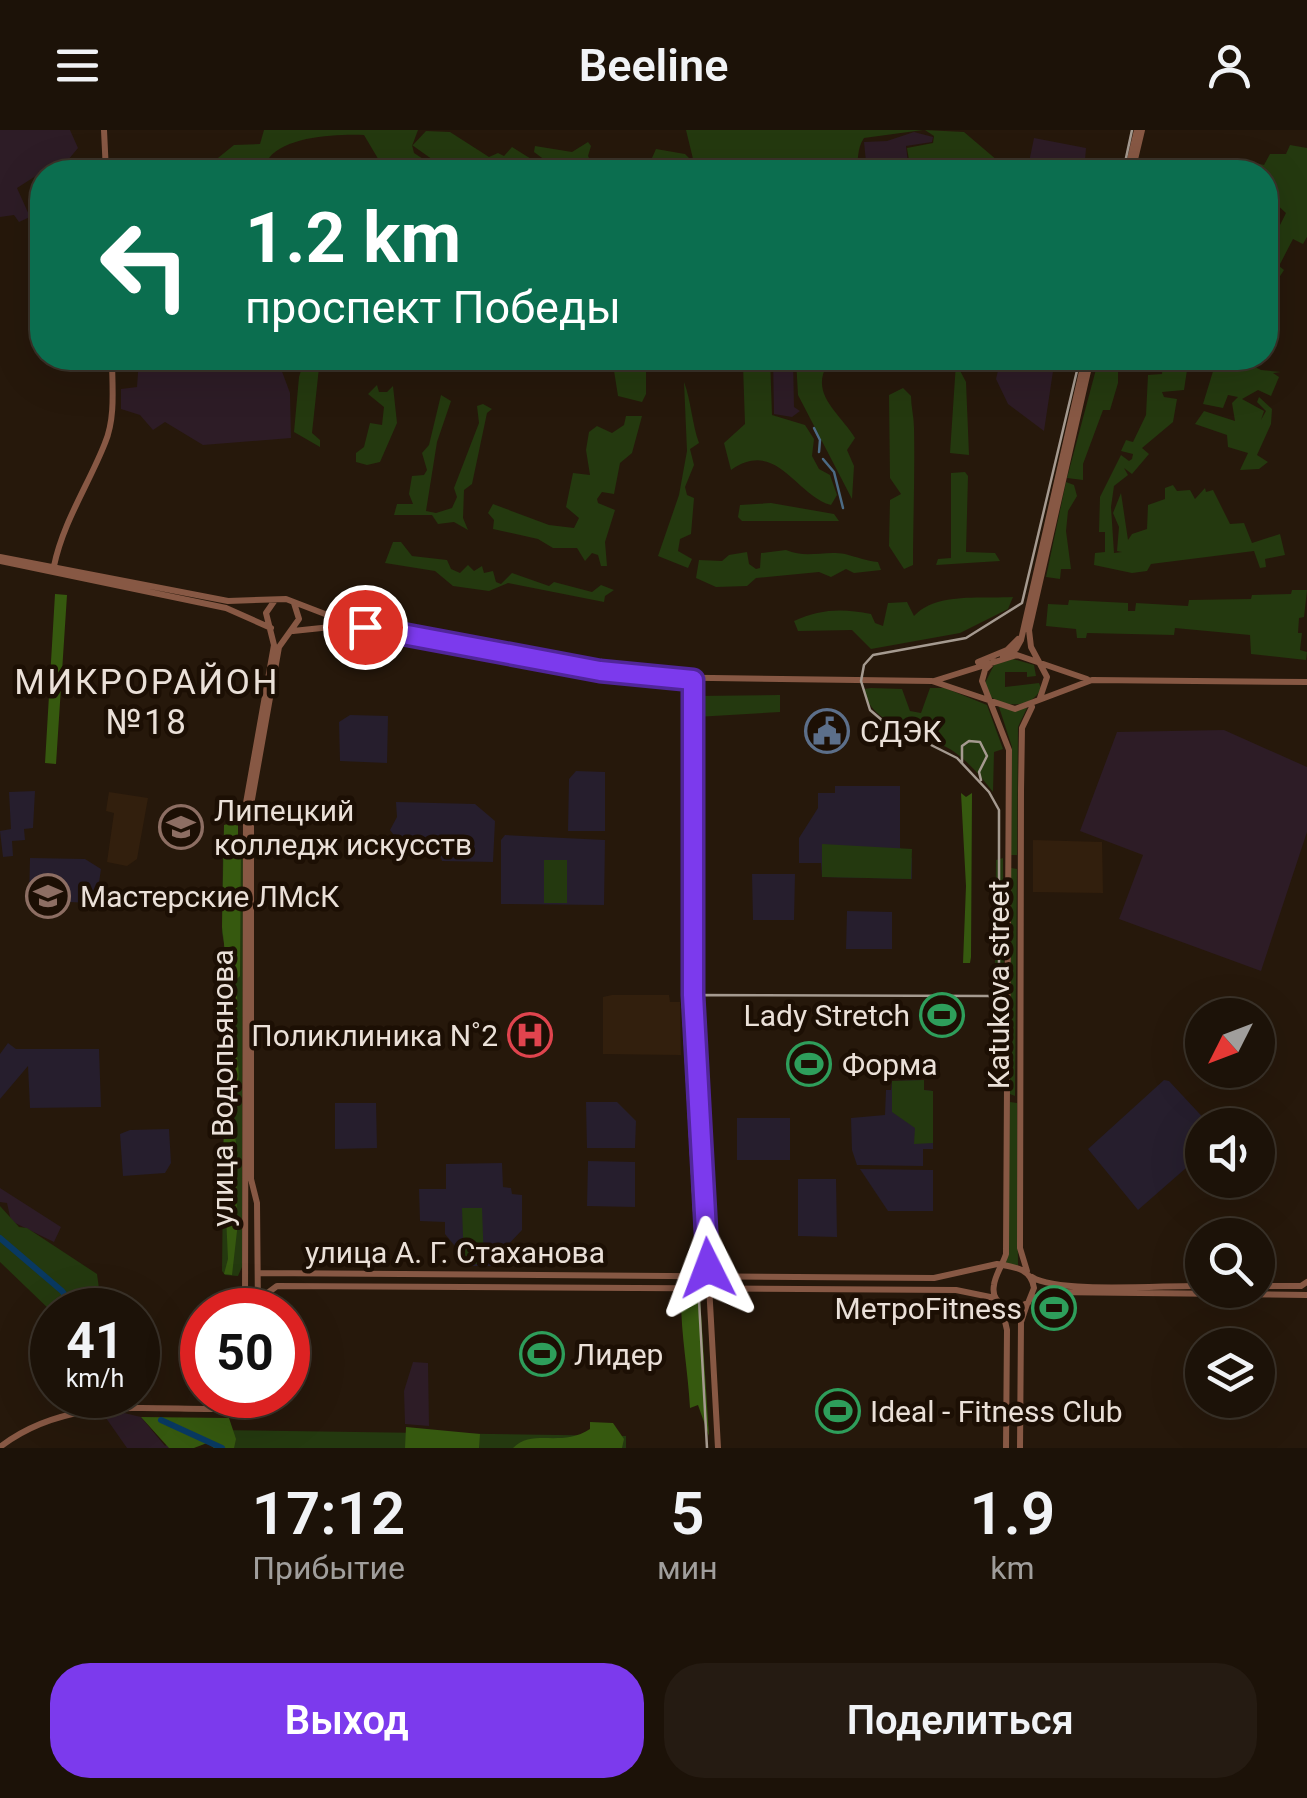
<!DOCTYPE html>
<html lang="ru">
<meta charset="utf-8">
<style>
:root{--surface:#1c1208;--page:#251b12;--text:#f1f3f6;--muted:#a09e9c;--line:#3a3229;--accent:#7c3aed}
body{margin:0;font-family:Roboto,sans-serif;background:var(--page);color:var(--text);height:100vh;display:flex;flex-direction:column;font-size:38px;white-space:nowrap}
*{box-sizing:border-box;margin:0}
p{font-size:32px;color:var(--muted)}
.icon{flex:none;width:55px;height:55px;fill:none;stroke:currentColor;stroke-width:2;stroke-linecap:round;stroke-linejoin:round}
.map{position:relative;height:1318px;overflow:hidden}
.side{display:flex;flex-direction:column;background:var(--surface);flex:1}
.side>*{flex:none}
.hud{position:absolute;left:30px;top:30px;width:1248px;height:210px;border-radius:40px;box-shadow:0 10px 40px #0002,0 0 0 2px var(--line);background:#0b6e4f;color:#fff;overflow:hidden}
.needle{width:65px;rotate:228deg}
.tools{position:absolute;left:1185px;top:868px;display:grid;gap:20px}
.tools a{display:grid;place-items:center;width:90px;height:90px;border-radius:50%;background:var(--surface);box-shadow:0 10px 40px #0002,0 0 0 2px var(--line);font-size:50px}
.speed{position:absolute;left:30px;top:1158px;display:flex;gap:20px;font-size:50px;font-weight:700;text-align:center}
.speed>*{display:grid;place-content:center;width:130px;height:130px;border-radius:50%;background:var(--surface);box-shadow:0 10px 40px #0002,0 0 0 2px var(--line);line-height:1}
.speed small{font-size:25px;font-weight:400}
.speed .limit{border:15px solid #d22;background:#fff;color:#111}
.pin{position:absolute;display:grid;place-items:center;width:85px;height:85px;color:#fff;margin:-42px;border:5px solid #fff;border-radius:50%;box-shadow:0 2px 10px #0007}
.me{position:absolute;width:110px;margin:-55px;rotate:357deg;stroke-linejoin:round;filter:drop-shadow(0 0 8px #0008)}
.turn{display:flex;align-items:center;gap:35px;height:210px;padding:0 50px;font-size:45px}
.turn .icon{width:130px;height:130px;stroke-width:2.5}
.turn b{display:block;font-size:70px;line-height:85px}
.eta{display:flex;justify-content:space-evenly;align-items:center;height:170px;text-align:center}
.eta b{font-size:60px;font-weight:600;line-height:70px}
.primary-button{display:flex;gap:20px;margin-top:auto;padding:20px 50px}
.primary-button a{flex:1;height:115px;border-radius:40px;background:var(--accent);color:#fff;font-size:40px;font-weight:600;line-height:115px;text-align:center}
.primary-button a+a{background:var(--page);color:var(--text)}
header{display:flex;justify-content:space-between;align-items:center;height:130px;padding:0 50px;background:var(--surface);font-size:45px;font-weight:600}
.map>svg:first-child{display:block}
.built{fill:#321f0d}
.industrial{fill:#2d1c26}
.education{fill:#261e2d}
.green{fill:#24390f}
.forest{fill:#36590f}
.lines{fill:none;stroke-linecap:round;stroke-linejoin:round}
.stream{stroke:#4c6b85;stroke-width:2.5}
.river{stroke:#093961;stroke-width:6}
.secondary{stroke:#875844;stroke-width:6}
.tram{stroke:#a59a90;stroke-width:2.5}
.route-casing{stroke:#51269a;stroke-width:25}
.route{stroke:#7c3aed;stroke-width:18}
.labels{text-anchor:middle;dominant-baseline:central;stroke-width:9;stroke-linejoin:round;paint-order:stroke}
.poi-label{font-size:30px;fill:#eae0d8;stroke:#1c0f04;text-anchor:start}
.street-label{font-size:30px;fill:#eae0d8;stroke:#1c0f04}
.quarter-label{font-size:35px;letter-spacing:2.5px;fill:#eae0d8;stroke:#1c0f04}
</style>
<header><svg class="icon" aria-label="menu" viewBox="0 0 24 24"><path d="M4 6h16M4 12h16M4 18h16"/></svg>Beeline<svg class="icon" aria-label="person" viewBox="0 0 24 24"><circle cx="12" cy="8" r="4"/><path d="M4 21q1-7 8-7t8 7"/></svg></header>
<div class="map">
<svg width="1307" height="1318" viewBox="0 0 1307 1318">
<rect width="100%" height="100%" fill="#26180b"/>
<path class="built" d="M109 662 148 668 137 729 127 736 107 732 114 683 106 681Z
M1033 710 1102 712 1103 763 1033 762Z
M612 865H669L670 872H680L681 925 603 924V867Z"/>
<path class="industrial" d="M0 0H70L78 18 63 36 42 42 17 58 30 87 19 92 14 85 0 87Z
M914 2 933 7 932 12 906 16 909 42H862L866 32 864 12 887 11Z
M1034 8 1086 18 1084 42H1027Z
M139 228H277L290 263 291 308 203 315 165 292 153 300 140 285 121 279V259L137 257Z
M773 228H793L794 277 800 281 792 287 774 284Z
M1001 228H1055L1044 301 1008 274 996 249Z
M1224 600 1307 637V702L1261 841 1119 789 1143 725 1080 701 1117 602Z
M0 1058 61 1097 54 1112 11 1091 7 1073 0 1072Z
M413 1232 428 1233 429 1296 405 1294 404 1261Z
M120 1282 141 1287 165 1316 171 1312 176 1318H127L106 1288Z"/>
<path class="education" d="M350 585 388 586 387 633 340 631 339 592Z
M576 641 605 642V701H568L569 649Z
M835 656H900V718L912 728V749L822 747 821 733H799V708L818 678V663H835Z
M35 661 33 698 24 699 25 710 12 711 13 726 3 727 0 701 11 699 9 662Z
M396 672 475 674 495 691 493 732 442 731 436 713 418 721 403 717 390 700 397 687Z
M505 705 605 710 604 775 501 774V710Z
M30 728 85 729 101 739 97 766H91L90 773 29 770Z
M752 744H795L794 790H753Z
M847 781 892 782V819H846Z
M8 913 16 919H99L101 977 30 978 28 936 0 969V924Z
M924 950V960L933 961V1019H923V1036L857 1035 852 1020 851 988 885 985 886 960H891L892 951Z
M1164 950 1169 951 1210 995H1202V1024L1138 1080 1088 1019Z
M586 972H617L636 991 635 1018H587Z
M335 973H376L377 1018 335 1019Z
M737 988H790V1030H737Z
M169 999 171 1033 165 1043 123 1046 120 1004 130 1000Z
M588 1031 635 1032V1077L587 1076Z
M502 1033 503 1057 511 1058 512 1064 522 1065V1100L504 1119V1136H463V1126L445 1104V1092L420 1091 419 1059H446V1034Z
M860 1039 933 1040V1081H888Z
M798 1049H836L837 1107 798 1106Z"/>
<path class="green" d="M264 0H418L412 16 426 1 450 2 489 27 498 23 504 26 512 17 552 42H450L412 15 414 23 443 42H393L380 32 364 5C338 4 286 6 269 28L273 42H221L219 34 213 32 234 15 260 14Z
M686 0H923L864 8C856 19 860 31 854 42H706L694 34 696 42H657L652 28 656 19 685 24 694 33Z
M925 0 964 2 1011 42H911L907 18 933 13 934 6Z
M588 12 591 16 588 26 596 42H561L534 22 535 16 572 22Z
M1290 15 1307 18V107L1303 114 1293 109 1279 136 1284 140 1271 160 1265 155V95L1271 91 1280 95 1286 83 1265 64 1269 46 1258 41V42H1252L1257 41 1256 33 1264 35 1270 24H1286Z
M305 228H320L312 303 320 310V317L294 302 299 247Z
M612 228H642L646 232V264L642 272 618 266Z
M723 228H770L772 285 805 295 814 309 812 326 819 339 830 345 837 365 831 375C795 365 777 308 731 340L724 313 745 294 743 235Z
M873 228 827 235C810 265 840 283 855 308L847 320 854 336 852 369 798 265 796 229Z
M1099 228H1118V253L1110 280H1103L1083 334V350L1067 348Z
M1159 228H1199L1187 240 1184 260 1162 262 1164 267 1177 269 1173 292 1142 318 1149 324 1132 344 1124 338 1128 345 1114 356 1111 377 1114 423 1122 422 1117 421 1119 397 1113 383 1121 363 1128 410 1132 404 1147 399 1148 375 1165 369V358L1173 355 1177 361 1190 360 1195 369 1205 358 1206 362 1213 360 1230 394 1244 393 1252 413 1280 404 1285 425 1265 429 1266 437 1260 438 1254 421 1151 434 1147 441 1132 443 1094 435 1095 423 1105 422V402H1099L1100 367 1121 325 1129 331 1132 329 1133 324 1121 321 1126 310 1133 312 1146 285 1148 245 1162 244 1163 233Z
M1239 229 1261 240 1281 242 1273 243 1279 247 1271 266 1258 260 1242 269 1264 281 1261 290 1266 281 1257 272 1259 267 1272 279 1271 294 1257 325 1268 332 1259 339 1240 340 1248 323 1228 317 1227 305 1195 294 1204 281 1235 291 1232 273 1238 267 1228 265 1223 278 1203 274 1214 238 1235 242 1242 233 1236 237 1230 233Z
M956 233 966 252 969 325 950 323Z
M684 252C691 270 692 294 699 313L690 319 694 335 685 357 687 365 694 368 691 404 680 409 678 421 692 429 688 438 658 426 679 365 687 321Z
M377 255 379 262H387L393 256 397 293 380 332 367 335 356 332V323L364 317 370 293 382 295 384 277 368 264Z
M903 258 911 266C911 277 914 287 914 298 915 344 913 392 913 435L904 439 889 416 890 370 901 364 890 348 889 265Z
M441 265 451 271 437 312 426 381 436 383 452 378 457 367 454 358 479 293 477 276 483 274 492 279 487 283 472 354 464 360 463 388 468 400 454 392 438 394 432 385H394L397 374H413L409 364 412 346 424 345 427 340 422 323 429 315Z
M626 286H642L632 323 620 333 614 364 602 362 597 369 598 373 615 380 605 412 607 436H601L598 425 592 423 585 431 577 418H553L538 409 493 399 494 390 488 383 493 374 549 395 574 398 579 388 566 377 573 343 590 345 586 320 589 302 597 296 612 303 624 295Z
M965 342 968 346 966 422 995 423 1000 431 936 435 938 429 951 428V343Z
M1066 352 1074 355 1077 366 1068 381 1066 401 1071 439H1061L1060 449 1046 447Z
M771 373 834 384 839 391H742L738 387 740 375Z
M393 412H401L412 426 447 430 451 439 460 443 468 435 474 441 482 436 484 443 493 441 496 452 501 454 512 443 549 456 554 452 592 462 601 455 614 460 605 466 604 472 508 453 489 461 453 456 435 441 385 433Z
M786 420C807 429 824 420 845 424 857 427 866 431 878 432L881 440 854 443 846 439 831 447 819 442 756 448 747 456 716 457 696 448 699 430 722 431 729 425 747 422 749 434 756 439 760 438 761 423Z
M1292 460H1307L1304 487 1299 488 1298 503H1302L1300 520 1307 522 1306 530 1251 524 1250 505 1175 498 1174 505 1087 503 1086 508H1077L1076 499 1046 496 1048 474 1068 475 1069 470 1128 473V481H1135L1136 473 1188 476 1189 470 1251 469 1252 465 1291 464Z
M1013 467 1008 479 960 503 871 519 852 500 798 501 794 491C820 479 842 478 871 484L875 493 883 496 888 473 907 472 914 486C936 462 980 469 1013 467Z
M1013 529 1034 535 1036 546 1027 547V542H1005V557L1039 553 1041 558C1033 578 1008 578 991 567L985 553 994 535Z
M871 558 902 559 910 581 921 583 930 558H945L987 575 1003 619 994 622 993 662C982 648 969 632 953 621 927 603 869 597 864 559Z
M780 565V582L696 587V566Z
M999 577 1027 578 1018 597 1017 725H1011L1012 617Z
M227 714 243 718 242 1137 238 1146 225 1145 222 1141 225 879 222 829 226 823 222 803 223 717Z
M822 714 912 719 911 749 822 747Z
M1003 728 1004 849 1001 853 995 839 996 730Z
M544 730H567V773H544Z
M1011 738 1017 739 1015 966 1010 964Z
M924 950V960L933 961V1013L914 1014 915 998 892 982V951Z
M1010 972 1017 973 1018 1136 1006 1133Z
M0 1076 19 1097 27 1098 97 1144 102 1180 52 1182 0 1132Z
M482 1078 484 1134H464L462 1078Z
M215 1300 626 1306V1318H226Z"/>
<path class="forest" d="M55 464 67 465 56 634 45 633Z
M961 663 966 667 972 663 971 827 970 833H963L966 756Z
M234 680 238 681V710L232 714 241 719 240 846 228 857 223 851C227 837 224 811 222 797L224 695 235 692Z
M231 860H236C239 873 236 882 235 893 231 920 250 951 227 973L224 968 225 867Z
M226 977 230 981 236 1012 237 1101 232 1145 224 1144 228 1129 223 1021Z
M695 1164 700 1167 709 1306 698 1275 690 1278C688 1240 681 1206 681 1168Z
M141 1287 229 1288 236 1309 234 1318H214L207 1313 194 1318H169Z
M590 1292 613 1293 624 1309 622 1318H513C533 1298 561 1318 590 1299Z
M406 1297 480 1304 479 1318H405Z"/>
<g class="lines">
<path class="stream" d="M814 298 820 310 819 322
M823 329 834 342 843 378"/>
<path class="river" d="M0 1108 62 1161 76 1180
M161 1290 222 1318"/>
<path class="secondary" d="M104 0 106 42
M1127 42 1137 0
M1132 42 1142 0
M0 427 228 471 286 469 351 494 643 547 932 551 1015 579 1092 550 1307 552
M0 431 226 478 271 498
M54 436C63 392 89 354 105 313 116 287 112 255 112 228
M293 501 350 495
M1003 527 1016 519 1021 510 1085 228
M978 532 1007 520 1018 509
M693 550V865L718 1318
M934 551 1017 525 1087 549
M1040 568 1047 547 1031 517 1029 500 1091 228
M1027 1141 1020 1118 1021 661 1022 598 1032 577
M258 1143 934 1148 997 1134C1014 1137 1031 1138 1034 1158L1028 1173C1013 1181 990 1176 994 1155 995 1145 1003 1134 1006 1124L1009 620 982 551 985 540 994 531
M1032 1147C1058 1164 1166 1155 1202 1156
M1258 1156H1301L1307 1152
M1031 1169 1052 1162 1307 1165
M258 1170 277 1156 956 1160 995 1168
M1001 1174 1007 1200 1006 1318
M245 1180 246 673 274 515 266 483 275 470
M258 1180 257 1073 251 1049V675L279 517 299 489 294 473
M230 1278 242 1265
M249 1278 259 1265
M0 1317C75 1260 162 1284 249 1278
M1020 1318 1021 1192 1027 1174"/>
<path class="tram" d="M1123 42 1132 0
M962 633V616L969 611 980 612 987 626 979 642 981 650
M707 1318 683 875 693 865 990 866 999 861V680L989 662 957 628 883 591 870 580 861 551 864 535 873 525 966 508 1022 473 1080 228"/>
</g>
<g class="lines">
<g class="route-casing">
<path id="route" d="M365 497 600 541 693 550V865L708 1138"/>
</g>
<use href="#route" class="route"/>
</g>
<defs>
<g id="civic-ring" transform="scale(2.25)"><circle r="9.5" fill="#1c0f04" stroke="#5c6f8a" stroke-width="1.5"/><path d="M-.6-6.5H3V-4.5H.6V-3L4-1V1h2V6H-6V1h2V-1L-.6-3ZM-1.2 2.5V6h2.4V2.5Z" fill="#5c6f8a"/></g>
<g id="university-ring" transform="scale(2.25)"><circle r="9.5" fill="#1c0f04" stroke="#8d6e63" stroke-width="1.5"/><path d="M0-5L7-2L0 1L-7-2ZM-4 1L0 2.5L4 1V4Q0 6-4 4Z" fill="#8d6e63"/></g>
<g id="stadium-ring" transform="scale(2.25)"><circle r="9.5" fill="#1c0f04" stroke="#2e9e5b" stroke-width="1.5"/><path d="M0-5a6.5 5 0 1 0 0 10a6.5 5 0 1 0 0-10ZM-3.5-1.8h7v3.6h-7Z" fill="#2e9e5b"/></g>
<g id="hospital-ring" transform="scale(2.25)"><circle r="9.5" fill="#1c0f04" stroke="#e0444e" stroke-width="1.5"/><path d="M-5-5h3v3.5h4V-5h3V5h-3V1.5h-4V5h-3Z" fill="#e0444e"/></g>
</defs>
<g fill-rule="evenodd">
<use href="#civic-ring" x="827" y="601"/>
<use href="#university-ring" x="181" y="697"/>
<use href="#university-ring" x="48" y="766"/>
<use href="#stadium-ring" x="942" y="885"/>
<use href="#hospital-ring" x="530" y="905"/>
<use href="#stadium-ring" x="809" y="934"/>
<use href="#stadium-ring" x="1054" y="1178"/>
<use href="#stadium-ring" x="542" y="1224"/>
<use href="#stadium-ring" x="838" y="1281"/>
</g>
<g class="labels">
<g class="poi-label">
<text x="860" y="601">СДЭК</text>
<text x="214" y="680">Липецкий<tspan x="214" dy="34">колледж искусств</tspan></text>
<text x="80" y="766">Мастерские ЛМсК</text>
<text x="910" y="885" text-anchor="end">Lady Stretch</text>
<text x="498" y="905" text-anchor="end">Поликлиника N˚2</text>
<text x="842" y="934">Форма</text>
<text x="1022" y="1178" text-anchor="end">МетроFitness</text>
<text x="574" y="1224">Лидер</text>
<text x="870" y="1281">Ideal - Fitness Club</text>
</g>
<g class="street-label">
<text transform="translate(998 855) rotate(-90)">Katukova street</text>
<text transform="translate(222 958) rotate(-90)">улица Водопьянова</text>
<text x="455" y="1122">улица А. Г. Стаханова</text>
</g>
<g class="quarter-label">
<text x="147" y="552">МИКРОРАЙОН<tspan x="147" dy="40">№18</tspan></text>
</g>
</g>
</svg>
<div class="tools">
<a><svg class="needle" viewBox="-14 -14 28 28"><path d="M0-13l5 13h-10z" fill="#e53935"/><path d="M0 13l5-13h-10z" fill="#a09e9c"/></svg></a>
<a><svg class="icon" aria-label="sound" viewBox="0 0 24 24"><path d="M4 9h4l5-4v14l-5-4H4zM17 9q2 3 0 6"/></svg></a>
<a><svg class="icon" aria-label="search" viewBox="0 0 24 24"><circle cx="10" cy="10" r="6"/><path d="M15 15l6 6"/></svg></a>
<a><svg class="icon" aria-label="layers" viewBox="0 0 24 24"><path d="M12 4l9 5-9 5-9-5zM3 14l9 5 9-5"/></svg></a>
</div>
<div class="speed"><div>41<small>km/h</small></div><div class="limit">50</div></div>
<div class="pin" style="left:365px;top:497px;background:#d93025"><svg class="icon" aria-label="arrive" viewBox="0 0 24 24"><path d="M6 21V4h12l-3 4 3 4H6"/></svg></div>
<svg class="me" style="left:708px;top:1138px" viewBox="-20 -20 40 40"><path d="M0-17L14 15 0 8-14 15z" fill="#7c3aed" stroke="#fff" stroke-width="4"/></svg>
<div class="hud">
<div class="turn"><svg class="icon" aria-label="left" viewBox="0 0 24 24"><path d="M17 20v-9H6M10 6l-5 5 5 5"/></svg><div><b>1.2 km</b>проспект Победы</div></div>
</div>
</div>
<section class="side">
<div class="eta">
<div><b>17:12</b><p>Прибытие</p></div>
<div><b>5</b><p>мин</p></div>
<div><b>1.9</b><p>km</p></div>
</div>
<div class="primary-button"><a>Выход</a><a>Поделиться</a></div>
</section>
